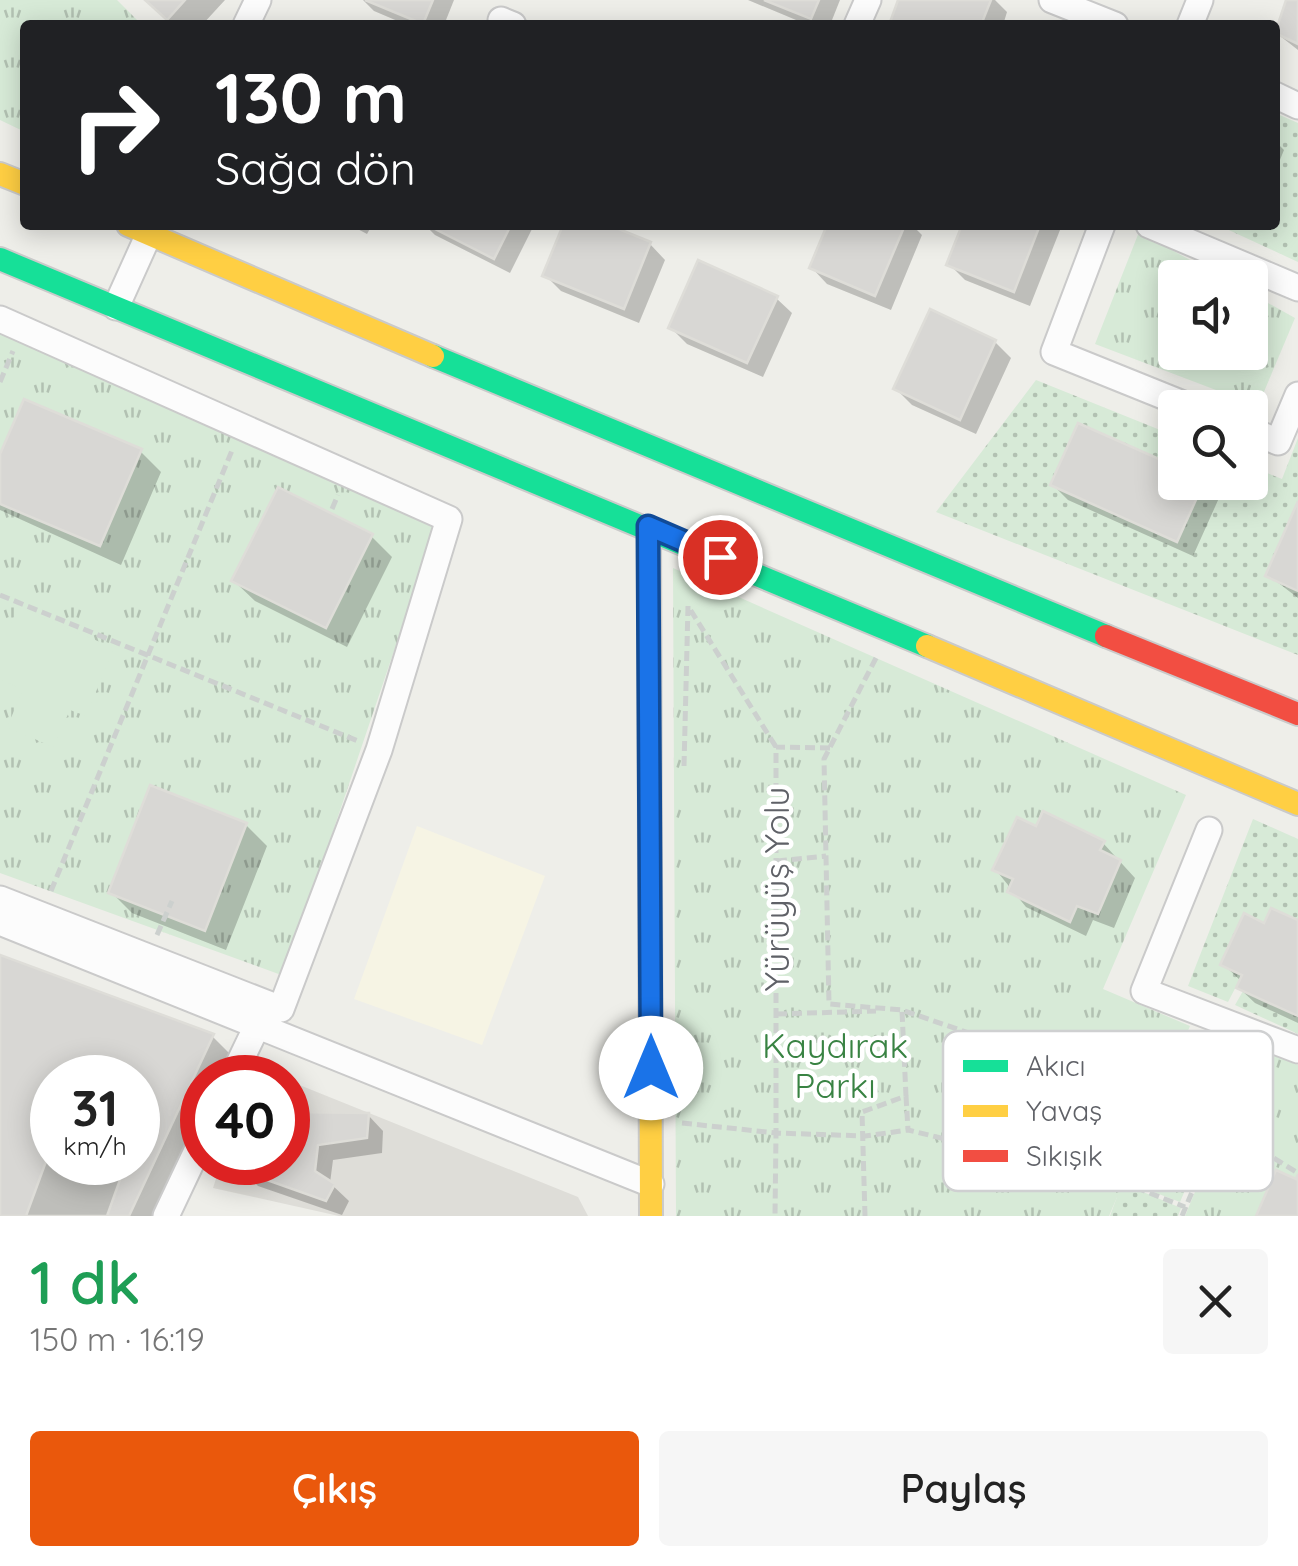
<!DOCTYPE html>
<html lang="tr">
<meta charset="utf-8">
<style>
:root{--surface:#fff;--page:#f6f6f6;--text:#222;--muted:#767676;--accent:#ea580c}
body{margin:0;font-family:Quicksand,sans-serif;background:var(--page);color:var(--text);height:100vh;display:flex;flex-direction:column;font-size:38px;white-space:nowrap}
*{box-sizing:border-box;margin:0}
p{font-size:32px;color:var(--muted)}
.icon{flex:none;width:55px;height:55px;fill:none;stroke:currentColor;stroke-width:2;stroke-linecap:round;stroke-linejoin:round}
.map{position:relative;height:1216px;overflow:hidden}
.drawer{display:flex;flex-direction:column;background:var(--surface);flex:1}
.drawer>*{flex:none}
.top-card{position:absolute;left:20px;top:20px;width:1260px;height:210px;border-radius:10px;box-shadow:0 5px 25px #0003;background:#202124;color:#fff;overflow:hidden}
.controls{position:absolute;left:1158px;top:260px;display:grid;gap:20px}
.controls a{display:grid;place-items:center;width:110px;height:110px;border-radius:10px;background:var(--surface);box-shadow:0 5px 25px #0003;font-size:50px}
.speed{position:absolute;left:30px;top:1055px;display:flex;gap:20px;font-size:50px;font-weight:700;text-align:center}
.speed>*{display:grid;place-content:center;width:130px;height:130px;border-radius:50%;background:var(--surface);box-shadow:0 5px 25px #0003;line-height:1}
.speed small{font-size:25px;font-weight:400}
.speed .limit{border:15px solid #d22;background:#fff;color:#111}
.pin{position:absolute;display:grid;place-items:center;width:85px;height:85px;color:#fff;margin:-42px;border:5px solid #fff;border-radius:50%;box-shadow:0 2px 10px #0007}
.me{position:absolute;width:110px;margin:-55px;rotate:0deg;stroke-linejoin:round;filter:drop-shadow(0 0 8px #0008)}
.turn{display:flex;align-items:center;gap:35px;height:210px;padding:0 30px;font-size:45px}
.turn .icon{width:130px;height:130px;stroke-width:2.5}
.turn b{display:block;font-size:70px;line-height:85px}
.round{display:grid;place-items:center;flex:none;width:105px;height:105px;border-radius:10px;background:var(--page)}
.head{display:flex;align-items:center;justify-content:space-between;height:170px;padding:0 30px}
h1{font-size:60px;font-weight:600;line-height:75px;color:#1e9e55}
.cta{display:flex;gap:20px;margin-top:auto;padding:20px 30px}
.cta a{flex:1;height:115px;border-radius:10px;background:var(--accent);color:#fff;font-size:40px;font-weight:600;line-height:115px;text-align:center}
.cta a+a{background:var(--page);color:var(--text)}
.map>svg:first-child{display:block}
.commercial{fill:#f6f4e4}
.education{fill:#deddd8}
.grass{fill:url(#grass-dots)}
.park{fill:url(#park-tufts);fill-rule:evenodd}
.garden{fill:#d7ead7}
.shadow{fill:#0003;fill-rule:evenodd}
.building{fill:#d8d7d4;stroke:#deddd8;stroke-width:2.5;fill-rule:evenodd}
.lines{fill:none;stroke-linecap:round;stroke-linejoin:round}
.street-casing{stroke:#cacaca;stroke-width:29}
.fast-casing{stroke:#cacaca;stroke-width:26}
.slow-casing{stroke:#cacaca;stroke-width:26}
.jam-casing{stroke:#cacaca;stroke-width:26}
.path{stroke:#ccd0ce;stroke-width:5;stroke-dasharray:10 5;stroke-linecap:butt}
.street{stroke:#fcfcfc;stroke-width:25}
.fast{stroke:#16e098;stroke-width:22}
.slow{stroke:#ffcf43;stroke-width:22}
.jam{stroke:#f24e42;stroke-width:22}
.route-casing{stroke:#114b97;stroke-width:25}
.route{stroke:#1a73e8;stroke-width:18}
.labels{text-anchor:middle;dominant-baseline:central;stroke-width:9;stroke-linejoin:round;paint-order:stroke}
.street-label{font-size:35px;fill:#5f6167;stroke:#fff}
.park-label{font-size:35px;fill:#398343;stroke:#fff}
.key{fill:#fff;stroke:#cfd0d1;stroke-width:2.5}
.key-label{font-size:28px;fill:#5f6167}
</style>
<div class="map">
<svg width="1298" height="1216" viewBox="0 0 1298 1216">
<defs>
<pattern id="grass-dots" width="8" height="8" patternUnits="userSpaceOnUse" patternTransform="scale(2.5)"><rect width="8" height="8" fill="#d7ead7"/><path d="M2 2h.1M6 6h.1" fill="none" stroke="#b2c1b2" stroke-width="1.8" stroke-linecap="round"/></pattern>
<pattern id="park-tufts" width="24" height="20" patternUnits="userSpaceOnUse" patternTransform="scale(2.5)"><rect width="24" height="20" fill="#d7ead7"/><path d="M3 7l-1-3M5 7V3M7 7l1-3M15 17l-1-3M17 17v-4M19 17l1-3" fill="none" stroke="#b2c1b2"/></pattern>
</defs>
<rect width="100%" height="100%" fill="#eeeee9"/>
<path class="commercial" d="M417 826 545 876 482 1045 354 999Z"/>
<path class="education" d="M292 1082 578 1197 588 1216H339L213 1188 221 1163 288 1162V1084Z"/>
<path class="grass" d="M1275 113 1298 123V262L1218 225H1275Z
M1036 380 1175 436V482H1250V466L1282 479 1298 438V655L936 512Z
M1253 819 1298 839V920L1271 908 1264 923 1244 914 1220 965 1242 975 1228 1002 1188 986Z
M1243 991 1298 1016V1034L1235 1005Z
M1122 1183 1181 1208 1178 1216H1110Z"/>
<path class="park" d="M0 0H117L142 25H25V132L0 120Z
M1139 232 1221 277 1175 278V352H1250V293L1295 318 1258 406 1095 344Z
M0 325 440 515 284 976 0 873Z
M673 568 1186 795 1103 989 1190 1026 1109 1216H676ZM1043 812 1104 841 1100 850 1121 860 1098 914 1077 906 1070 921 1013 879 992 870 1016 818 1036 826Z
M1255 1046 1298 1065V1175L1296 1179 1275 1170 1256 1216H1185Z
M1165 1100 1213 1125 1180 1202 1127 1182Z"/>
<path class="garden" d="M18 607 114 648 86 716 70 710 53 747 7 727 23 690 0 679V650Z"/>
<path class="shadow" d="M146 0H225L202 25H174Z
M363 0H454L444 25H407L374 11Z
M748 0H840L830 25H808Z
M901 0H995L1007 12 1003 25H891Z
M1288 0H1298V50L1275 32Z
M1275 141 1284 150 1275 172Z
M350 225H372L367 234Z
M425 225H534L510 273 435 235Z
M566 225H602L650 244 665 260 639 323 561 291 545 275Z
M830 225H912L922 235 891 310 827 284 812 268Z
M964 225H1055L1060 230 1030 306 965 280 949 264Z
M776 298 792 313 763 377 687 344 671 328Z
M995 342 1011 358 976 434 912 405 896 389Z
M140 451 161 472 121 565 0 510V460Z
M1175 469V482H1204L1219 498 1193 556 1068 500 1053 485Z
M1298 507V598L1268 575Z
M371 536 392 557 347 647 255 601 234 581Z
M246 825 267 846 226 950 132 913 111 892Z
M1103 843 1135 878 1114 928 1093 920 1086 936 1026 907 995 869Z
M1298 923V1023L1255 1003 1239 988 1242 982 1223 964Z
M0 957 212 1036 242 1066 236 1078H202V1150L172 1216H0ZM52 1078H138V1162H52Z
M288 1115H368L383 1131 382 1153 333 1160 330 1183 349 1201 342 1215 258 1186 242 1170 288 1162Z"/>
<path class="building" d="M145 0H185L167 20Z
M365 0H433L423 24Z
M764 0H819L811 19Z
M898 0H991L981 25H889Z
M1286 0H1298V44L1275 33Z
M427 225H511L494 259Z
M563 225H609L651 242 624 309 542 276Z
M827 225H905L875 296 809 268Z
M962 225H1040L1014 292 946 265Z
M698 260 778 296 747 363 668 328Z
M930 309 996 340 960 420 893 389Z
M24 399 142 449 100 546 0 504V454Z
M1078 423 1175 466V482H1204L1177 542 1050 485Z
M278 487 373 534 326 628 231 581Z
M1298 501V591L1265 576Z
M150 785 247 823 205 931 108 893Z
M1043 811 1105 841 1100 850 1121 860 1098 914 1077 906 1070 922 1007 892 1013 879 992 870 1017 817 1036 826Z
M1271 908 1298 920V1016L1236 988 1242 975 1220 965 1244 913 1264 923Z
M0 955 214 1034 129 1216H0ZM52 1078H138V1162H52Z
M288 1112 369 1113 367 1138 318 1145 315 1171 335 1184 326 1201 239 1170 241 1162H288Z
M48 1156 52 1162H70L121 1177 107 1216H26Z
M1276 1170 1296 1179 1298 1174V1216H1256Z"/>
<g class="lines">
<g class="street-casing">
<path id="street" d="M1052 0 1115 25
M501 20 513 25
M246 25 258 0
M857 25 868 0
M1190 25 1200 0
M1275 95 1298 106
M1102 225 1054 352 1193 408
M1149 225 1298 288
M116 307 153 225
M0 319 449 519 379 750 281 1009 0 899
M1250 430 1278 442 1298 395
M1209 830 1144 991 1298 1050
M0 922 651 1184
M232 1078 257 1026
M166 1216 202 1140"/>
</g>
<g class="fast-casing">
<path id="fast" d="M0 259 927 646
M433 356 1106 636"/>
</g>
<g class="slow-casing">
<path id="slow" d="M0 174 25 184
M128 225 433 356
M649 527 651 1216
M927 646 1298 804"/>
</g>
<g class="jam-casing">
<path id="jam" d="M1106 636 1298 714"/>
</g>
<path class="path" d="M0 382 13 351
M332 509 338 495
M0 595 358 741
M876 658 824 759 829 1004 902 1010 1160 1099 1187 1033
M830 748 776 747V1133L865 1136 908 1130
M684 766 688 606 776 747
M777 861 826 856
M51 891 233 448
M157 935 172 901
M777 1014 876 1011
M1248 1059 1220 1125 1298 1173
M906 1096 908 1130 1122 1182
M682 1123 776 1133 775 1216
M865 1216 862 1112 906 1096 902 1011
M1182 1216 1220 1125 1160 1099 1122 1182 1185 1207"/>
<use href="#street" class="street"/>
<use href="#fast" class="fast"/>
<use href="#slow" class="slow"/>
<use href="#jam" class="jam"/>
</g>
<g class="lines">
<g class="route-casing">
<path id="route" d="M651 1068 648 526 720 557"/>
</g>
<use href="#route" class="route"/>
</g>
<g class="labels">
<g class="street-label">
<text transform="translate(776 889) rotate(-90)">Yürüyüş Yolu</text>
</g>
<g class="park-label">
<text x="835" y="1045">Kaydırak<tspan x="835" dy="40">Parkı</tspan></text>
</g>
</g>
<rect x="943" y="1031" width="330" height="160" rx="15" class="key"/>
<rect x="963" y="1060" width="45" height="12" fill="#16e098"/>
<rect x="963" y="1105" width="45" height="12" fill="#ffcf43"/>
<rect x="963" y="1150" width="45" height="12" fill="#f24e42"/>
<g class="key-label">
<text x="1026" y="1076">Akıcı</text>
<text x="1026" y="1121">Yavaş</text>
<text x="1026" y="1166">Sıkışık</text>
</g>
</svg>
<div class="controls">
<a><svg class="icon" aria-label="sound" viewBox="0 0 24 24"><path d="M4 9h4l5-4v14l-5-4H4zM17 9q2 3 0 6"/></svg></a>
<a><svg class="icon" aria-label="search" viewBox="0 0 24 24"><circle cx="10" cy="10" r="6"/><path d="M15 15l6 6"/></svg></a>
</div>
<div class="speed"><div>31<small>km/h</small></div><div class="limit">40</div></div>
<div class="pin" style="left:720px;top:557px;background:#d93025"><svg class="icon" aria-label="arrive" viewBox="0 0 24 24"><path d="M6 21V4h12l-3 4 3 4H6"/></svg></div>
<svg class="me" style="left:651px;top:1068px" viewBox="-20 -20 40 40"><circle r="19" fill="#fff"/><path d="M0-13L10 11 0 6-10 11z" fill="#1a73e8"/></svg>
<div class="top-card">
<div class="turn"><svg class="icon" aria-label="right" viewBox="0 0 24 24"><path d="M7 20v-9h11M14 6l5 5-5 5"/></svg><div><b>130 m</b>Sağa dön</div></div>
</div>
</div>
<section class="drawer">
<div class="head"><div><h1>1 dk</h1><p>150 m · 16:19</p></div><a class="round"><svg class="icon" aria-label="close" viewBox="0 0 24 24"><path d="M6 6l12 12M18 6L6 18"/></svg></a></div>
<div class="cta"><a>Çıkış</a><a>Paylaş</a></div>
</section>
